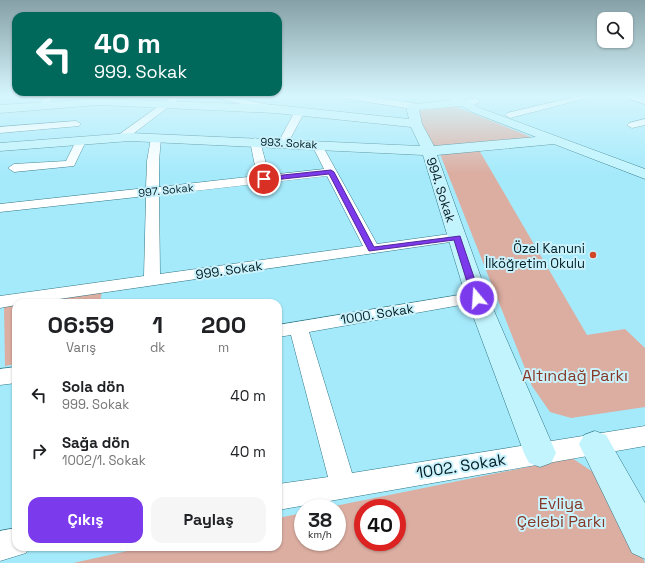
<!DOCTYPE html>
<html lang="tr">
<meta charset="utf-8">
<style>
:root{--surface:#fff;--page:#f6f6f6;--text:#202124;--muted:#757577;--accent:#7c3aed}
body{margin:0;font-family:"Space Grotesk",sans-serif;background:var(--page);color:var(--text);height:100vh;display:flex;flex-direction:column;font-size:15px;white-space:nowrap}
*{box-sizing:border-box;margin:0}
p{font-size:13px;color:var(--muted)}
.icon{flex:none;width:22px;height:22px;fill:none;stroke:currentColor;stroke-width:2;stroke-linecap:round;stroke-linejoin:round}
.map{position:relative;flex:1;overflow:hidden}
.details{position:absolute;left:12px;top:299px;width:270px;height:252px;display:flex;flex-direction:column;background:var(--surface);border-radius:12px;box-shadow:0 1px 3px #0004}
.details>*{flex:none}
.top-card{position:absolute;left:12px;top:12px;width:270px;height:84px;border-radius:12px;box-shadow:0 1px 3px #0004;background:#00695c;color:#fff;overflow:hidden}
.controls{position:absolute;left:597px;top:12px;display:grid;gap:8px}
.controls a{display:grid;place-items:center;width:36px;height:36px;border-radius:8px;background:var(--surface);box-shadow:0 1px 3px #0004;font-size:20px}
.speed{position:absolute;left:294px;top:499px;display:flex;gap:8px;font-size:20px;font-weight:700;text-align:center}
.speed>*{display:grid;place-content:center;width:52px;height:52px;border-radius:50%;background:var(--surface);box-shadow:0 1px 3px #0004;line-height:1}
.speed small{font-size:10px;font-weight:400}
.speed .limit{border:6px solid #d22;background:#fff;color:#111}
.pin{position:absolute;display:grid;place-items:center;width:34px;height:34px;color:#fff;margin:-17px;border:2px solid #fff;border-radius:50%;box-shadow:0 1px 4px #0007}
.me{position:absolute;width:44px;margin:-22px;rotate:342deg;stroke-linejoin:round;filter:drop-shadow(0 0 3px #0008)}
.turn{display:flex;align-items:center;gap:14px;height:84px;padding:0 16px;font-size:18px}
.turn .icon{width:52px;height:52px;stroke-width:2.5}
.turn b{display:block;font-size:28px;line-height:34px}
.eta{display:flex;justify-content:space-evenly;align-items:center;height:68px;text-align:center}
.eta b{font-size:24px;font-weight:700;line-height:28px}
.button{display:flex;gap:8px;margin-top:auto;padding:8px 16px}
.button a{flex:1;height:46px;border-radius:12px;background:var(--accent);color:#fff;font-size:16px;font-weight:700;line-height:46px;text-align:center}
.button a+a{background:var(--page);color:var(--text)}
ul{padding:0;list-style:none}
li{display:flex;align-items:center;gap:12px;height:56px;padding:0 16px}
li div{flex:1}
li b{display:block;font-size:15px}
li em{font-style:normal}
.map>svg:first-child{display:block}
.green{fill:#dcada1;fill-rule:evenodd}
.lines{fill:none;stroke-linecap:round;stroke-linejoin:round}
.street-casing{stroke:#327786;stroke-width:1}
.secondary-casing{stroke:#327786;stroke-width:1}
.street{fill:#fff;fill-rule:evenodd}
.secondary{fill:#c2f4fd;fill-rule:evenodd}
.route{fill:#7c3aed;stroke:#51269a}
.poi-dot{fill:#d04626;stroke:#caf2fc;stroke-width:1.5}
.labels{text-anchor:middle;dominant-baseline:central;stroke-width:4;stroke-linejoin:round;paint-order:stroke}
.far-street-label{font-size:11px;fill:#011d23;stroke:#caf2fc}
.street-label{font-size:13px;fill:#011d23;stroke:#caf2fc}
.poi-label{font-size:13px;fill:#011d23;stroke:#caf2fc;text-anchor:end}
.near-park-label{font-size:16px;fill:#863725;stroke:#caf2fc}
.near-street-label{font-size:16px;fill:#011d23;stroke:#caf2fc}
</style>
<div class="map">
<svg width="645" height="563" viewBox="0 0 645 563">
<rect width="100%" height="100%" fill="#a5eafb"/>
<path class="green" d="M450 107H457L531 137 529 139 432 147 416 110 419 108Z
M479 150 587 335 625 329 645 348V407L571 418 550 412 532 386 440 154Z
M102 290 100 303H16V364L5 366 4 304Z
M572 458 605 480 645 563H73L146 547H278V518L303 513V542H337V508H325ZM363 508H397V542H363Z"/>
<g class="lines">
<g class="street-casing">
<path id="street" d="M47 95H56L45 108H39L38 106Z
M174 95H184L125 140H117L116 138 117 136Z
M204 95H221L275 106 280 109 275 112Z
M338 95H359L413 103 417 106 413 109 342 98Z
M583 95H599L510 118 505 115 507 113Z
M618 95H632L645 98V104Z
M476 98 479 99V103L462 106 458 103 459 101Z
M300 108 305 111 288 143 287 145H279L278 143 295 111Z
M645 119V125L632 128 627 125 629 123Z
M76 121 81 124 79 126 0 133V127Z
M156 135 161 138 159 161V187L257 176 250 141 255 138 260 141 269 175 324 169 312 145 317 142 322 145 377 244 457 233 462 234 464 237 462 240 457 241 32 303H16V305L0 308V296L144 276 146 196 0 212V204L146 188 147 161 151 138ZM327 176 363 246 160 274 159 195Z
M81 138 86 141 74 166 14 172 8 168 14 164 66 161 76 141Z
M477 292 483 293 486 297 483 301 309 332 352 473 645 426V446L278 510V484L328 477 291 335 278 337V325Z
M16 367V383L0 385V369Z
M16 528V547H29L26 553 0 561V531Z"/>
</g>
<g class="secondary-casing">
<path id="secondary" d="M445 95H458L480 108 645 169V179L554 144 437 155 488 297 556 453 551 463 540 467 529 463 524 453 466 297 423 155 130 141 0 151V143L130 133 420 146 411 127 275 113 98 105 0 113V105L98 99 275 105 409 119 406 107 408 105 451 100ZM462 106 472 112 536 137 434 146 422 124 419 110Z
M595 431 606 435 645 503V559L632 553 579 444 584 435Z"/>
</g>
<use href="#street" class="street"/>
<use href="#secondary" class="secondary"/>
</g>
<linearGradient id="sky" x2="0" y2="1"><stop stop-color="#86a0a7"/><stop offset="0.55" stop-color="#d6f6fd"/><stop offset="1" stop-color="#d6f6fd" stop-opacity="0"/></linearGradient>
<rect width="645" height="174" fill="url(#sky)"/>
<path class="route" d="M331 170 334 172 374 247 460 236 481 298 480 300H477L472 298 454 240 369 251 329 174 264 181 261 179 264 177Z"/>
<circle class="poi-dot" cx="593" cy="255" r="4"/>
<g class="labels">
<g class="far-street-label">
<text transform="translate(289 143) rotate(3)">993. Sokak</text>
<text transform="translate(166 190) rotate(-6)">997. Sokak</text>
</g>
<g class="street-label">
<text transform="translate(441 190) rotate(72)">994. Sokak</text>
<text transform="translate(229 270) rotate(-8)">999. Sokak</text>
<text transform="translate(377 314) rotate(-9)">1000. Sokak</text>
</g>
<g class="poi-label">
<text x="585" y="248">Özel Kanuni<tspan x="585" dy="15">İlköğretim Okulu</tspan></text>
</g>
<g class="near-park-label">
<text x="575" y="375">Altındağ Parkı</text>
<text x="561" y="503">Evliya<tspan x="561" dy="18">Çelebi Parkı</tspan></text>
</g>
<g class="near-street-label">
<text transform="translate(461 466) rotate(-9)">1002. Sokak</text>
</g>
</g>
</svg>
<div class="controls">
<a><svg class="icon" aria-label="search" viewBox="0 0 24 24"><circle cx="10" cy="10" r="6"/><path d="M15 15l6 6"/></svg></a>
</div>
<div class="speed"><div>38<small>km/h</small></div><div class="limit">40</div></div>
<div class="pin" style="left:264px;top:179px;background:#d93025"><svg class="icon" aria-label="arrive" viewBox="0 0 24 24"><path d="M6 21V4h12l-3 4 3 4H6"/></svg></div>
<svg class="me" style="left:477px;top:298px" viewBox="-20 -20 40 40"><circle r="17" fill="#7c3aed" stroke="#fff" stroke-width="3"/><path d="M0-11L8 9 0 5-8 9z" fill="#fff"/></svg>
<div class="top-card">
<div class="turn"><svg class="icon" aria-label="left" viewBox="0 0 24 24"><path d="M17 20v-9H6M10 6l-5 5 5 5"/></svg><div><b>40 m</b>999. Sokak</div></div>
</div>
<section class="details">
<div class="eta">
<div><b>06:59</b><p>Varış</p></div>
<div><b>1</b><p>dk</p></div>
<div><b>200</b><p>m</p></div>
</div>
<ul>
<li><svg class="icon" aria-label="left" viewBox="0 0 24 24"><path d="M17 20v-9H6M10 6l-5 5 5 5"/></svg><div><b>Sola dön</b><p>999. Sokak</p></div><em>40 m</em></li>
<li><svg class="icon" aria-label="right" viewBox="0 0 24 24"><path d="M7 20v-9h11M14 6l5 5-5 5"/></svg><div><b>Sağa dön</b><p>1002/1. Sokak</p></div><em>40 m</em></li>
</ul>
<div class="button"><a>Çıkış</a><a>Paylaş</a></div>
</section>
</div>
